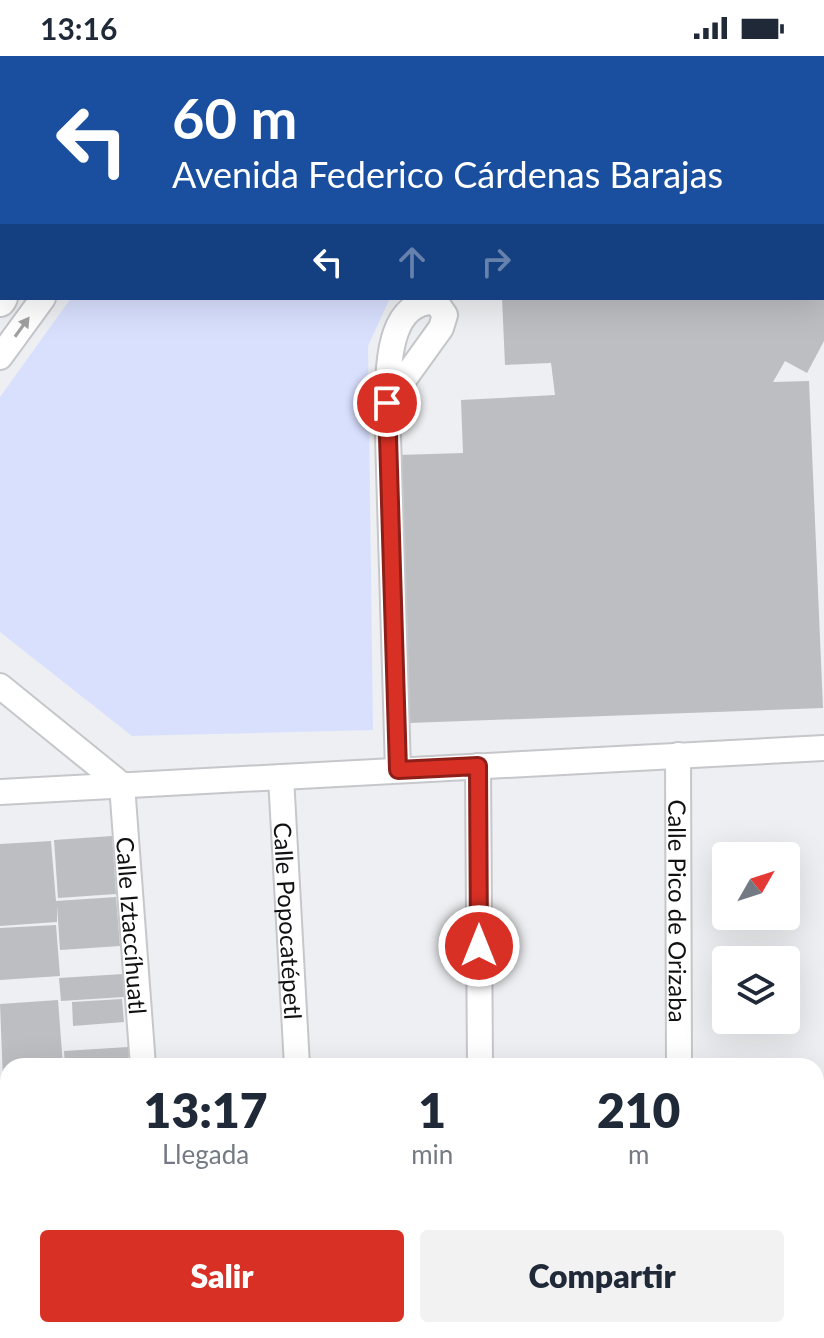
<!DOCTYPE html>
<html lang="es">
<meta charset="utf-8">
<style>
:root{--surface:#fff;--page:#f2f2f3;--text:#1f2937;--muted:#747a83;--accent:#d93025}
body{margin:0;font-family:Lato,sans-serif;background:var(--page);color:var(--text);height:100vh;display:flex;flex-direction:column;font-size:30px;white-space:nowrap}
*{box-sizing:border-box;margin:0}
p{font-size:26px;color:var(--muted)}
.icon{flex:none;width:44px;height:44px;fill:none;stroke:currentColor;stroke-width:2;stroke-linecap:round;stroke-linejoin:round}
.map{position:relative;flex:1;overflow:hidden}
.details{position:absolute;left:0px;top:1002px;width:824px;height:280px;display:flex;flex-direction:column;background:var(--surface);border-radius:24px 24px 0 0;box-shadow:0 8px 32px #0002}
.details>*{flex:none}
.banner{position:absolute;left:0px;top:0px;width:824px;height:244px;box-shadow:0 8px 32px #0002;background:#1a4fa0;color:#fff;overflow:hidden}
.needle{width:52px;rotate:51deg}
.controls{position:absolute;left:712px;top:786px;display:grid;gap:16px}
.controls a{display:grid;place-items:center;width:88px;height:88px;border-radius:8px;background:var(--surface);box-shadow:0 8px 32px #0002;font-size:40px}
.pin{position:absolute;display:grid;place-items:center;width:68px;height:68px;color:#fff;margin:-34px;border:4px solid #fff;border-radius:50%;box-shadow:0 2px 8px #0007}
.me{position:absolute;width:88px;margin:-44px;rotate:0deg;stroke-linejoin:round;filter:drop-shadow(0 0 6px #0008)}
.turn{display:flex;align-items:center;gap:28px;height:168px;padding:0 40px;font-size:36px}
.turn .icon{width:104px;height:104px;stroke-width:2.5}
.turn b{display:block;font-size:56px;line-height:68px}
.lanes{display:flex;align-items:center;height:76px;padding:0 40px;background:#0003;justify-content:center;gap:40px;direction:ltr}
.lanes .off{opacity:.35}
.eta{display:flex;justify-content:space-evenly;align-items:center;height:136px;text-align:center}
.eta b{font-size:48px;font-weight:800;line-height:56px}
.cta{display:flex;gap:16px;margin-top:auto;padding:16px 40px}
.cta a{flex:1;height:92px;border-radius:8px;background:var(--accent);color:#fff;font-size:32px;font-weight:800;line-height:92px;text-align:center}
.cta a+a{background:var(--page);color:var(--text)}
.status{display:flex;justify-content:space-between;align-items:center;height:56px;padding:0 40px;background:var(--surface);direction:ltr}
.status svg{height:22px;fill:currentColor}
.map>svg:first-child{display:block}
.green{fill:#d9e0fe}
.building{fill:#bdbec2}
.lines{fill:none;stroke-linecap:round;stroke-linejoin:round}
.minor-casing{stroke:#c6c7ca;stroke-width:28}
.major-casing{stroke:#c6c7ca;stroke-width:34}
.minor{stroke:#fff;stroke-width:24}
.major{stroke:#fff;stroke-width:30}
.oneway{fill:#a0a0a1}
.route-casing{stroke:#8d1f18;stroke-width:20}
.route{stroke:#d93025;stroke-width:14}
.labels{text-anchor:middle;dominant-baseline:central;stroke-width:8;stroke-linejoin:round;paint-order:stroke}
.street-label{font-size:24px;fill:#111113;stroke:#eeeff2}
</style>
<div class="status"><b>13:16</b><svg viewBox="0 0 49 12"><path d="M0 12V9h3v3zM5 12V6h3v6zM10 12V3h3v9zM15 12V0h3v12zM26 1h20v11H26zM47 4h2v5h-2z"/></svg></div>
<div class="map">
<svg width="824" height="1282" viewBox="0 0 824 1282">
<rect width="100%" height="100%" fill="#eeeff2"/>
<path class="green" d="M71 242H390L368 290 373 674 132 680 0 576V341Z"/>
<path class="building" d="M502 242H824V285L807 317 785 305 773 326 809 325 823 652 409 667 398 399 463 397 461 344 555 339 551 307 505 309Z
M112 780 116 838 58 842 54 784Z
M51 785 56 845 116 841 120 890 60 894 57 849V866L0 870V788Z
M56 869 60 920 0 924V872Z
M123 918 124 941 61 945 59 922Z
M122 943 124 966 73 970 72 946Z
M58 944 63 1010H8V1024H3L0 948Z
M128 991 129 1010H65L64 995Z"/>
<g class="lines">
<g class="minor-casing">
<g id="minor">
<path d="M209 0 213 2"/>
<path d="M83 2 84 0"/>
<path d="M0 65 2 64"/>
<path d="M0 127 2 125"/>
<path d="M0 301 43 242"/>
<path d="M387 347 441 272 445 259 436 246C387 244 389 312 387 347L398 714"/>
<path id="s1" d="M0 630 122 729 143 1010"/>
<path id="s2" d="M678 699 679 1010"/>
<path d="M478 710 480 1010"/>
<path id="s3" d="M281 721 297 1010"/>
<path d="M0 736 824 692"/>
<path d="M0 1234 4 1282"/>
<path d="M163 1274V1282"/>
<path d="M319 1274 387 1282"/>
<path d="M482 1274V1282"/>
<path d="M679 1274V1282"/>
</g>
</g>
<g class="major-casing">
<path id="major" d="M111 2 112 0
M149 2 150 0
M177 2 180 0
M0 178 2 175
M0 245 2 242"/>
</g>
<use href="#minor" class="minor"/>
<use href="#major" class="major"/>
</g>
<defs><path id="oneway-solid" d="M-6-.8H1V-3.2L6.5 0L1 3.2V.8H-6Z" transform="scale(2)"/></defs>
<use class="oneway" href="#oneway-solid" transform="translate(22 271) rotate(-54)"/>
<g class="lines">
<g class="route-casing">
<path id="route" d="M387 347 398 714 478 710 479 890"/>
</g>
<use href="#route" class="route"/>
</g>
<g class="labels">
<g class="street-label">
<text stroke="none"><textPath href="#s2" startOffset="156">Calle Pico de Orizaba</textPath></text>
<text stroke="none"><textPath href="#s3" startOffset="144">Calle Popocatépetl</textPath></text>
<text stroke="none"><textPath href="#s1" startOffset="298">Calle Iztaccíhuatl</textPath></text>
</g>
</g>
</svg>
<div class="controls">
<a><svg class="needle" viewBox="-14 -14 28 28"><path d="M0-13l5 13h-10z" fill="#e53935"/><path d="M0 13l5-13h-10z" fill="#747a83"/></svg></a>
<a><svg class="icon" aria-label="layers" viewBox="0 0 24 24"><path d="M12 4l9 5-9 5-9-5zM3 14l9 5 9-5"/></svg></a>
</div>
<div class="pin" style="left:387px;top:347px;background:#d93025"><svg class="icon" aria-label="arrive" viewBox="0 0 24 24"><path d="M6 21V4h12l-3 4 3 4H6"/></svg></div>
<svg class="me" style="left:479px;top:890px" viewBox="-20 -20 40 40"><circle r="17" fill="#d93025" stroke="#fff" stroke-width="3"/><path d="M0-11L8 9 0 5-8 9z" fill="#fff"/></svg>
<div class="banner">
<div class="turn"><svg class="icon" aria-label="left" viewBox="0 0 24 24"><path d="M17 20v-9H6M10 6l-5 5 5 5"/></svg><div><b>60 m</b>Avenida Federico Cárdenas Barajas</div></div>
<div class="lanes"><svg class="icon" aria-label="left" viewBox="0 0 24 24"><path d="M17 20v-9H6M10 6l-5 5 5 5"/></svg><svg class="icon off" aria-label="ahead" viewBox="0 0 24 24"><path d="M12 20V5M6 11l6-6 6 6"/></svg><svg class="icon off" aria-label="right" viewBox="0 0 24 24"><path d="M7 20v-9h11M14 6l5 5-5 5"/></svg></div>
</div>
<section class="details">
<div class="eta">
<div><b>13:17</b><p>Llegada</p></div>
<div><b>1</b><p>min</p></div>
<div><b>210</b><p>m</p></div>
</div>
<div class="cta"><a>Salir</a><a>Compartir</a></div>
</section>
</div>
